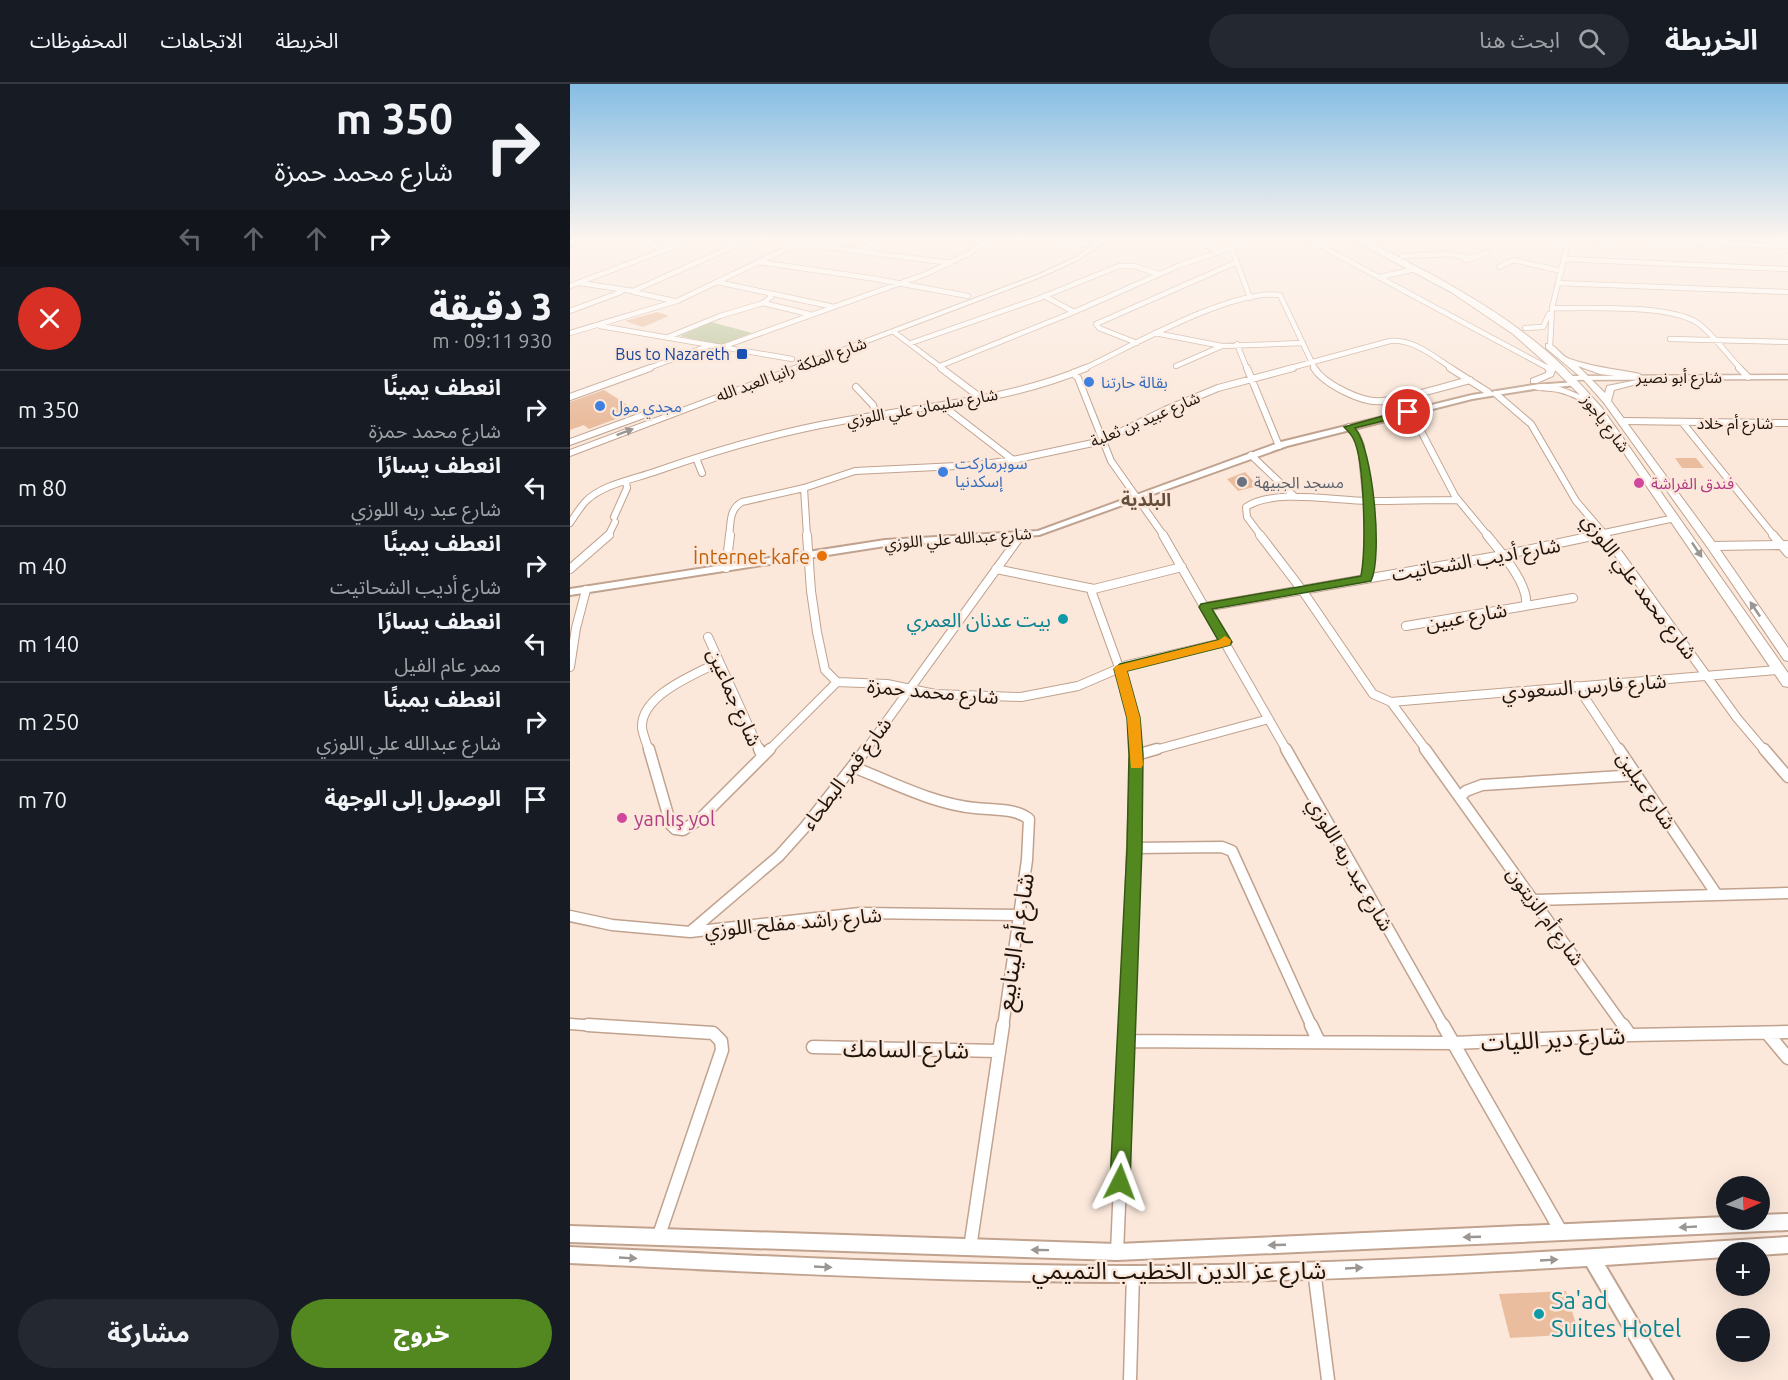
<!DOCTYPE html>
<html lang="ar">
<meta charset="utf-8">
<style>
:root{--surface:#171b24;--page:#242831;--text:#f1f3f6;--muted:#9ea1a6;--line:#363941;--accent:#538821}
body{margin:0;font-family:Ubuntu,"Noto Sans Arabic",sans-serif;background:var(--page);color:var(--text);direction:rtl;height:100vh;display:flex;flex-direction:column;font-size:22px;white-space:nowrap}
*{box-sizing:border-box;margin:0}
p{font-size:20px;color:var(--muted)}
.icon{flex:none;width:33px;height:33px;fill:none;stroke:currentColor;stroke-width:2;stroke-linecap:round;stroke-linejoin:round}
.map{position:relative;flex:1;overflow:hidden;direction:ltr}
.drawer{display:flex;flex-direction:column;background:var(--surface);width:570px}
.drawer>*{flex:none}
.banner{background:#171b24;color:var(--text);overflow:hidden}
.needle{width:39px;rotate:87deg}
.tools{position:absolute;left:1146px;top:1092px;display:grid;gap:12px}
.tools a{display:grid;place-items:center;width:54px;height:54px;border-radius:50%;background:var(--surface);box-shadow:0 6px 24px #0002;font-size:30px}
.pin{position:absolute;display:grid;place-items:center;width:51px;height:51px;color:#fff;margin:-26px;border:3px solid #fff;border-radius:50%;box-shadow:0 2px 6px #0007}
.me{position:absolute;width:66px;margin:-33px;rotate:3deg;stroke-linejoin:round;filter:drop-shadow(0 0 4px #0008)}
.turn{display:flex;align-items:center;gap:21px;height:126px;padding:0 18px;font-size:27px}
.turn .icon{width:78px;height:78px;stroke-width:2.5}
.turn b{display:block;font-size:42px;line-height:51px}
.lanes{display:flex;align-items:center;height:57px;padding:0 18px;background:#0003;justify-content:center;gap:30px;direction:ltr}
.lanes .off{opacity:.35}
.round{display:grid;place-items:center;flex:none;width:63px;height:63px;border-radius:32px;background:var(--page)}
.head{display:flex;align-items:center;justify-content:space-between;height:102px;padding:0 18px}
h1{font-size:36px;font-weight:800;line-height:45px}
.cta{display:flex;gap:12px;margin-top:auto;padding:12px 18px}
.cta a{flex:1;height:69px;border-radius:36px;background:var(--accent);color:#fff;font-size:24px;font-weight:800;line-height:69px;text-align:center}
.cta a+a{background:var(--page);color:var(--text)}
ul{padding:0;list-style:none}
li{display:flex;align-items:center;gap:18px;height:78px;padding:0 18px;border-top:2px solid var(--line)}
li div{flex:1}
li b{display:block;font-size:22px}
li em{font-style:normal}
header{display:flex;align-items:center;gap:36px;box-sizing:border-box;height:84px;padding:0 30px;background:var(--surface);border-bottom:2px solid var(--line)}
header strong{font-size:28px}
nav{display:flex;gap:33px;margin-inline-start:auto;font-size:21px}
.search{width:420px;height:54px;background:var(--page);display:flex;align-items:center;gap:15px;box-sizing:border-box;padding:0 21px;border-radius:33px;color:var(--muted);font-size:22px}
main{display:flex;flex:1;min-height:0}
.map>svg:first-child{display:block}
.green{fill:#bbc59b}
.building{fill:#eabd9f}
.lines{fill:none;stroke-linecap:round;stroke-linejoin:round}
.minor-far4-casing{stroke:#c0a28e;stroke-width:6}
.minor-far3-casing{stroke:#c0a28e;stroke-width:8}
.minor-far2-casing{stroke:#c0a28e;stroke-width:10}
.minor-far1-casing{stroke:#c0a28e;stroke-width:13}
.minor-casing{stroke:#c0a28e;stroke-width:15}
.tertiary-casing{stroke:#c0a28e;stroke-width:4}
.secondary-casing{stroke:#c0a28e;stroke-width:3}
.primary-casing{stroke:#c0a28e;stroke-width:2}
.minor-far4{stroke:#fff;stroke-width:4.5}
.minor-far3{stroke:#fff;stroke-width:6}
.minor-far2{stroke:#fff;stroke-width:8}
.minor-far1{stroke:#fff;stroke-width:10}
.minor{stroke:#fff;stroke-width:12}
.tertiary{fill:#fff;fill-rule:evenodd}
.secondary{fill:#fff;fill-rule:evenodd}
.primary{fill:#fff;fill-rule:evenodd}
.oneway{fill:#9b9692}
.route{fill:#538821;stroke:#365815;stroke-width:1.5}
.slow{fill:#f59e0b}
.transit-dot{fill:#1a4fb4;stroke:#fbe8db;stroke-width:2}
.shop-dot{fill:#3f7fe0;stroke:#fbe8db;stroke-width:2}
.worship-dot{fill:#6b7280;stroke:#fbe8db;stroke-width:2}
.hotel-dot{fill:#d1479c;stroke:#fbe8db;stroke-width:2}
.food-dot{fill:#e8710a;stroke:#fbe8db;stroke-width:2}
.culture-dot{fill:#0f9aa8;stroke:#fbe8db;stroke-width:2}
.labels{text-anchor:middle;dominant-baseline:central;stroke-width:5;stroke-linejoin:round;paint-order:stroke}
.far-transit-label{font-size:16px;fill:#164399;stroke:#fbe8db;text-anchor:end}
.far-street-label{font-size:16px;fill:#20150d;stroke:#fbe8db}
.far-shop-label{font-size:16px;fill:#366cbe;stroke:#fbe8db;text-anchor:start}
.far-worship-label{font-size:16px;fill:#5b616d;stroke:#fbe8db;text-anchor:start}
.far-hotel-label{font-size:16px;fill:#b23c85;stroke:#fbe8db;text-anchor:start}
.far-neighbourhood-label{font-size:18px;font-weight:bold;fill:#674d3b;stroke:#fbe8db}
.food-label{font-size:20px;fill:#c56008;stroke:#fbe8db;text-anchor:end}
.street-label{font-size:20px;fill:#20150d;stroke:#fbe8db}
.culture-label{font-size:20px;fill:#0d838f;stroke:#fbe8db;text-anchor:end}
.hotel-label{font-size:20px;fill:#b23c85;stroke:#fbe8db;text-anchor:start}
.near-street-label{font-size:24px;fill:#20150d;stroke:#fbe8db}
.near-culture-label{font-size:24px;fill:#0d838f;stroke:#fbe8db;text-anchor:start}
</style>
<header>
<strong>الخريطة</strong>
<div class="search"><svg class="icon" aria-label="search" viewBox="0 0 24 24"><circle cx="10" cy="10" r="6"/><path d="M15 15l6 6"/></svg>ابحث هنا</div>
<nav><a>الخريطة</a><a>الاتجاهات</a><a>المحفوظات</a></nav>
</header>
<main>
<div class="map">
<svg width="1218" height="1296" viewBox="0 0 1218 1296">
<rect width="100%" height="100%" fill="#fbe8db"/>
<path class="green" d="M141 238 182 249 151 261 110 252Z"/>
<path class="building" d="M87 228 99 232 73 243 55 237Z
M34 306 67 327 19 345 14 341 0 346V318Z
M1105 374H1126L1134 384H1112Z
M675 388 688 402 668 407 657 395Z
M996 1207 1009 1250 940 1254 929 1210Z"/>
<g class="lines">
<g class="minor-far4-casing">
<path id="minor-far4" d="M78 154 79 159 94 167
M462 154 517 160
M585 154 600 158 614 154
M623 154 649 168
M736 154 980 285
M1010 154 1218 162
M662 165 680 214
M289 167 311 154
M832 172 880 170 900 174
M995 175 1218 185
M895 176 917 169
M189 178 300 194 398 212
M929 183 943 176 992 187
M810 193 846 185
M10 199 63 207 182 154
M988 199 1218 208
M0 202 126 154
M64 208 104 217
M199 209 264 223
M710 211 745 285
M474 212 504 228
M193 219 239 230
M982 224C1018 225 1095 220 1126 238 1141 247 1158 272 1171 285
M0 227 51 208
M30 242 222 275
M955 244 973 243 979 230
M324 248 373 285
M0 249 107 217 220 163 248 162 381 179
M585 249 652 262
M98 253 150 232 193 219 201 213 199 209 147 198
M1100 255 1218 258
M341 259 470 214 549 182H564L589 190
M567 259 529 244 526 240 667 178
M667 260 677 285
M152 263 356 190 398 170 421 154
M980 263 982 224 999 154
M370 282 504 228 610 181 691 154
M606 282 652 262 733 259
M76 285 141 261
M513 285C558 264 662 204 710 211
M717 285 820 257C844 255 863 272 883 285"/>
</g>
<g class="minor-far3-casing">
<path id="minor-far3" d="M371 284 411 314
M677 284 709 362
M744 284C754 300 793 320 813 317 842 313 872 303 900 296
M880 284 918 308
M978 284 982 286
M1169 284 1178 293
M503 289 508 294 541 377 594 452
M286 303 303 321 306 331
M926 310 961 340 1006 417 1036 452
M0 313 80 284
M373 322 443 376
M841 328 885 412 918 452
M1052 337 1218 339
M1112 338 1204 452
M779 343 787 352 791 362 800 452
M681 371 725 413
M126 374 132 389
M234 404 237 452
M44 433 57 404 56 397
M0 439C5 432 10 423 16 417 33 400 65 395 87 387 147 366 209 348 272 337 353 322 439 317 516 284
M38 452 45 438
M159 452C161 439 159 425 172 418L234 404 285 387 407 381 443 376 532 357 595 326 648 304 723 284
M691 452 677 433 676 423C705 404 764 417 799 417 828 417 858 416 887 416
M1020 452 1105 434"/>
</g>
<g class="minor-far2-casing">
<path id="minor-far2" d="M237 451 241 507 247 548 255 586 267 598 317 600 365 610 451 613 508 602 557 581 656 558
M593 451 717 667
M690 451 732 506 803 610 821 618 857 667
M917 451C930 467 959 500 956 521
M1035 451 1167 634 1195 667
M1203 451 1218 469
M1142 462 1216 461
M156 484 160 451
M0 485 39 451
M426 485 524 505
M797 495 801 472 800 451
M635 523 933 471 1027 451
M836 542 1003 514
M138 553 190 667
M0 583 6 544 16 506
M1007 602 1050 667
M821 618 1207 586
M79 667C77 660 73 651 72 644 70 611 126 590 149 578
M198 667 267 598
M295 667 451 451
M566 667 558 608 522 509 524 505 612 483
M581 667 699 635"/>
</g>
<g class="minor-far1-casing">
<path id="minor-far1" d="M79 665 101 741 105 745 113 746 130 735 200 665
M189 665 192 672
M716 665 874 943
M855 665 1054 943
M1049 665 1147 811
M1194 665 1218 693
M566 671 587 665
M283 683C322 698 363 720 405 724 423 726 445 724 459 735L457 776 433 943
M890 713 896 707 912 701 1067 691
M564 764 652 763 662 767 742 943
M965 816 1218 809
M0 832 42 841 120 848 290 829 448 831
M120 848 209 772 235 743 296 665
M0 940 41 943
M556 943 566 665"/>
</g>
<g class="minor-casing">
<path id="minor" d="M18 941 143 949 151 957 152 966 88 1154
M741 941 749 958
M873 941 992 1149
M1053 941 1060 951
M1197 949 1218 974
M556 957 884 959 1060 951 1218 948
M243 963 428 967
M400 1164 433 941
M547 1168 557 941
M744 1186 758 1296
M560 1296 563 1190"/>
</g>
<g class="tertiary-casing">
<path id="tertiary" d="M4 154H9L0 163V158Z
M1006 298 1008 299V301L964 305 902 315 717 362 469 451 315 462 0 511V505L315 456 468 447 711 358 902 311 964 301Z
M1218 1130V1146L547 1176 0 1158V1142L547 1160 1156 1133V1136H1190V1131Z
M1218 1153V1169L1190 1171V1168H1156V1173L1035 1181 1103 1296H1084L1017 1182C866 1191 714 1198 562 1198 375 1198 187 1188 0 1179V1163C188 1172 375 1182 563 1182 782 1181 1000 1167 1218 1153Z"/>
</g>
<g class="secondary-casing">
<path id="secondary" d="M1218 291V295L1000 296 996 294 1000 292Z"/>
</g>
<g class="primary-casing">
<path id="primary" d="M533 154H541L508 176 471 193 0 372V366L467 191 504 174Z
M779 154C796 154 815 166 830 174 883 201 937 232 981 271 999 287 1016 306 1032 324L1218 589V603L1213 602 1026 328C1018 319 1001 311 988 308 979 306 967 308 960 303 973 295 997 305 1010 311L985 286 983 292 967 299H961V295L976 289 978 281 943 250 881 208Z
M976 260C987 260 990 272 1000 275 1022 283 1046 285 1070 290L1071 292 1067 295 1030 290 1008 282 1035 309 1037 302 1067 296V300L1044 306 1041 317 1146 460 1218 564V577L1214 576 1138 464 1034 319 1013 295 976 264Z
M79 326 83 329 82 331 0 361V355Z"/>
</g>
<use href="#minor-far4" class="minor-far4"/>
<use href="#minor-far3" class="minor-far3"/>
<use href="#minor-far2" class="minor-far2"/>
<use href="#minor-far1" class="minor-far1"/>
<use href="#minor" class="minor"/>
<use href="#tertiary" class="tertiary"/>
<use href="#secondary" class="secondary"/>
<use href="#primary" class="primary"/>
</g>
<defs><path id="oneway-solid" d="M-6-.8H1V-3.2L6.5 0L1 3.2V.8H-6Z" transform="scale(1.5)"/></defs>
<g class="oneway">
<use href="#oneway-solid" transform="translate(55 348) rotate(-21)"/>
<use href="#oneway-solid" transform="translate(1127 466) rotate(56)"/>
<use href="#oneway-solid" transform="translate(1185 525) rotate(-124)"/>
<use href="#oneway-solid" transform="translate(1118 1143) rotate(177)"/>
<use href="#oneway-solid" transform="translate(902 1153) rotate(178)"/>
<use href="#oneway-solid" transform="translate(707 1161) rotate(178)"/>
<use href="#oneway-solid" transform="translate(470 1166) rotate(-179)"/>
<use href="#oneway-solid" transform="translate(58 1174) rotate(3)"/>
<use href="#oneway-solid" transform="translate(979 1176) rotate(-3)"/>
<use href="#oneway-solid" transform="translate(253 1183) rotate(3)"/>
<use href="#oneway-solid" transform="translate(784 1184) rotate(-3)"/>
</g>
<linearGradient id="sky" x2="0" y2="1"><stop stop-color="#85bde4"/><stop offset="0.46" stop-color="#fdf5ef"/><stop offset="1" stop-color="#fdf5ef" stop-opacity="0"/></linearGradient>
<rect width="1218" height="336" fill="url(#sky)"/>
<path class="route" d="M838 325 843 328 841 330 785 344C803 365 813 472 801 497L642 525 662 558 660 561 557 587 570 634 573 671 572 764 560 1098 557 1105 550 1108 543 1105 540 1098 557 764 559 671 557 634 544 585 550 580 648 556 629 523 631 520 791 492C796 466 795 376 783 354 781 350 777 346 774 343Z"/>
<path class="slow" d="M655 552 661 556 660 561 557 587 570 634 573 681 571 684H561L557 634 544 585 545 582 649 556Z"/>
<rect class="transit-dot" x="166" y="264" width="12" height="12" rx="3"/>
<g class="shop-dot">
<circle cx="519" cy="298" r="6"/>
<circle cx="30" cy="322" r="6"/>
<circle cx="373" cy="388" r="6"/>
</g>
<circle class="worship-dot" cx="672" cy="398" r="6"/>
<g class="hotel-dot">
<circle cx="1069" cy="399" r="6"/>
<circle cx="52" cy="734" r="6"/>
</g>
<circle class="food-dot" cx="252" cy="472" r="6"/>
<g class="culture-dot">
<circle cx="493" cy="535" r="6"/>
<circle cx="969" cy="1230" r="6"/>
</g>
<g class="labels">
<g class="far-transit-label">
<text x="160" y="270">Bus to Nazareth</text>
</g>
<g class="far-street-label">
<text transform="translate(221 285) rotate(-20)">شارع الملكة رانيا العبد الله</text>
<text x="1109" y="293">شارع أبو نصير</text>
<text transform="translate(352 323) rotate(-10)">شارع سليمان علي اللوزي</text>
<text transform="translate(575 335) rotate(-23)">شارع عبيد بن ثعلبة</text>
<text transform="translate(1036 339) rotate(53)">شارع ياجوز</text>
<text x="1165" y="339">شارع أم خلاد</text>
<text transform="translate(388 454) rotate(-4)">شارع عبدالله علي اللوزي</text>
</g>
<g class="far-shop-label">
<text x="531" y="298">بقالة حارتنا</text>
<text x="42" y="322">مجدي مول</text>
<text x="385" y="379">سوبرماركت<tspan x="385" dy="18">إسكدنيا</tspan></text>
</g>
<g class="far-worship-label">
<text x="684" y="398">مسجد الجبيهة</text>
</g>
<g class="far-hotel-label">
<text x="1081" y="399">فندق الفراشة</text>
</g>
<g class="far-neighbourhood-label">
<text x="576" y="415">البلدية</text>
</g>
<g class="food-label">
<text x="240" y="472">İnternet kafe</text>
</g>
<g class="street-label">
<text transform="translate(906 475) rotate(-10)">شارع أديب الشحاتيت</text>
<text transform="translate(1070 502) rotate(53)">شارع محمد علي اللوزي</text>
<text transform="translate(896 532) rotate(-10)">شارع عبين</text>
<text transform="translate(1014 602) rotate(-4)">شارع فارس السعودي</text>
<text transform="translate(363 607) rotate(5)">شارع محمد حمزة</text>
<text transform="translate(165 613) rotate(66)">شارع جماعين</text>
<text transform="translate(276 689) rotate(-53)">شارع قمر البطحاء</text>
<text transform="translate(1077 706) rotate(56)">شارع عبلين</text>
<text transform="translate(781 780) rotate(60)">شارع عبد ربه اللوزي</text>
<text transform="translate(976 832) rotate(54)">شارع أم الزيتون</text>
<text transform="translate(223 838) rotate(-5)">شارع راشد مفلح اللوزي</text>
</g>
<g class="culture-label">
<text x="481" y="535">بيت عدنان العمري</text>
</g>
<g class="hotel-label">
<text x="64" y="734">yanlış yol</text>
</g>
<g class="near-street-label">
<text transform="translate(445 858) rotate(-81)">شارع أم الينابيع</text>
<text transform="translate(983 955) rotate(-3)">شارع دير الليات</text>
<text transform="translate(336 965) rotate(1)">شارع السامك</text>
<text x="609" y="1186">شارع عز الدين الخطيب التميمي</text>
</g>
<g class="near-culture-label">
<text x="981" y="1216">Sa'ad<tspan x="981" dy="28">Suites Hotel</tspan></text>
</g>
</g>
</svg>
<div class="tools">
<a><svg class="needle" viewBox="-14 -14 28 28"><path d="M0-13l5 13h-10z" fill="#e53935"/><path d="M0 13l5-13h-10z" fill="#9ea1a6"/></svg></a>
<a>+</a>
<a>−</a>
</div>
<div class="pin" style="left:838px;top:328px;background:#d93025"><svg class="icon" aria-label="arrive" viewBox="0 0 24 24"><path d="M6 21V4h12l-3 4 3 4H6"/></svg></div>
<svg class="me" style="left:550px;top:1098px" viewBox="-20 -20 40 40"><path d="M0-17L14 15 0 8-14 15z" fill="#538821" stroke="#fff" stroke-width="4"/></svg>
</div>
<section class="drawer">
<div class="banner">
<div class="turn"><svg class="icon" aria-label="right" viewBox="0 0 24 24"><path d="M7 20v-9h11M14 6l5 5-5 5"/></svg><div><b>350 m</b>شارع محمد حمزة</div></div>
<div class="lanes"><svg class="icon off" aria-label="left" viewBox="0 0 24 24"><path d="M17 20v-9H6M10 6l-5 5 5 5"/></svg><svg class="icon off" aria-label="ahead" viewBox="0 0 24 24"><path d="M12 20V5M6 11l6-6 6 6"/></svg><svg class="icon off" aria-label="ahead" viewBox="0 0 24 24"><path d="M12 20V5M6 11l6-6 6 6"/></svg><svg class="icon" aria-label="right" viewBox="0 0 24 24"><path d="M7 20v-9h11M14 6l5 5-5 5"/></svg></div>
</div>
<div class="head"><div><h1>3 دقيقة</h1><p>930 m · 09:11</p></div><a class="round" style="background:#d93025;color:#fff"><svg class="icon" aria-label="close" viewBox="0 0 24 24"><path d="M6 6l12 12M18 6L6 18"/></svg></a></div>
<ul>
<li><svg class="icon" aria-label="right" viewBox="0 0 24 24"><path d="M7 20v-9h11M14 6l5 5-5 5"/></svg><div><b>انعطف يمينًا</b><p>شارع محمد حمزة</p></div><em>350 m</em></li>
<li><svg class="icon" aria-label="left" viewBox="0 0 24 24"><path d="M17 20v-9H6M10 6l-5 5 5 5"/></svg><div><b>انعطف يسارًا</b><p>شارع عبد ربه اللوزي</p></div><em>80 m</em></li>
<li><svg class="icon" aria-label="right" viewBox="0 0 24 24"><path d="M7 20v-9h11M14 6l5 5-5 5"/></svg><div><b>انعطف يمينًا</b><p>شارع أديب الشحاتيت</p></div><em>40 m</em></li>
<li><svg class="icon" aria-label="left" viewBox="0 0 24 24"><path d="M17 20v-9H6M10 6l-5 5 5 5"/></svg><div><b>انعطف يسارًا</b><p>ممر عام الفيل</p></div><em>140 m</em></li>
<li><svg class="icon" aria-label="right" viewBox="0 0 24 24"><path d="M7 20v-9h11M14 6l5 5-5 5"/></svg><div><b>انعطف يمينًا</b><p>شارع عبدالله علي اللوزي</p></div><em>250 m</em></li>
<li><svg class="icon" aria-label="arrive" viewBox="0 0 24 24"><path d="M6 21V4h12l-3 4 3 4H6"/></svg><div><b>الوصول إلى الوجهة</b></div><em>70 m</em></li>
</ul>
<div class="cta"><a>خروج</a><a>مشاركة</a></div>
</section>
</main>
